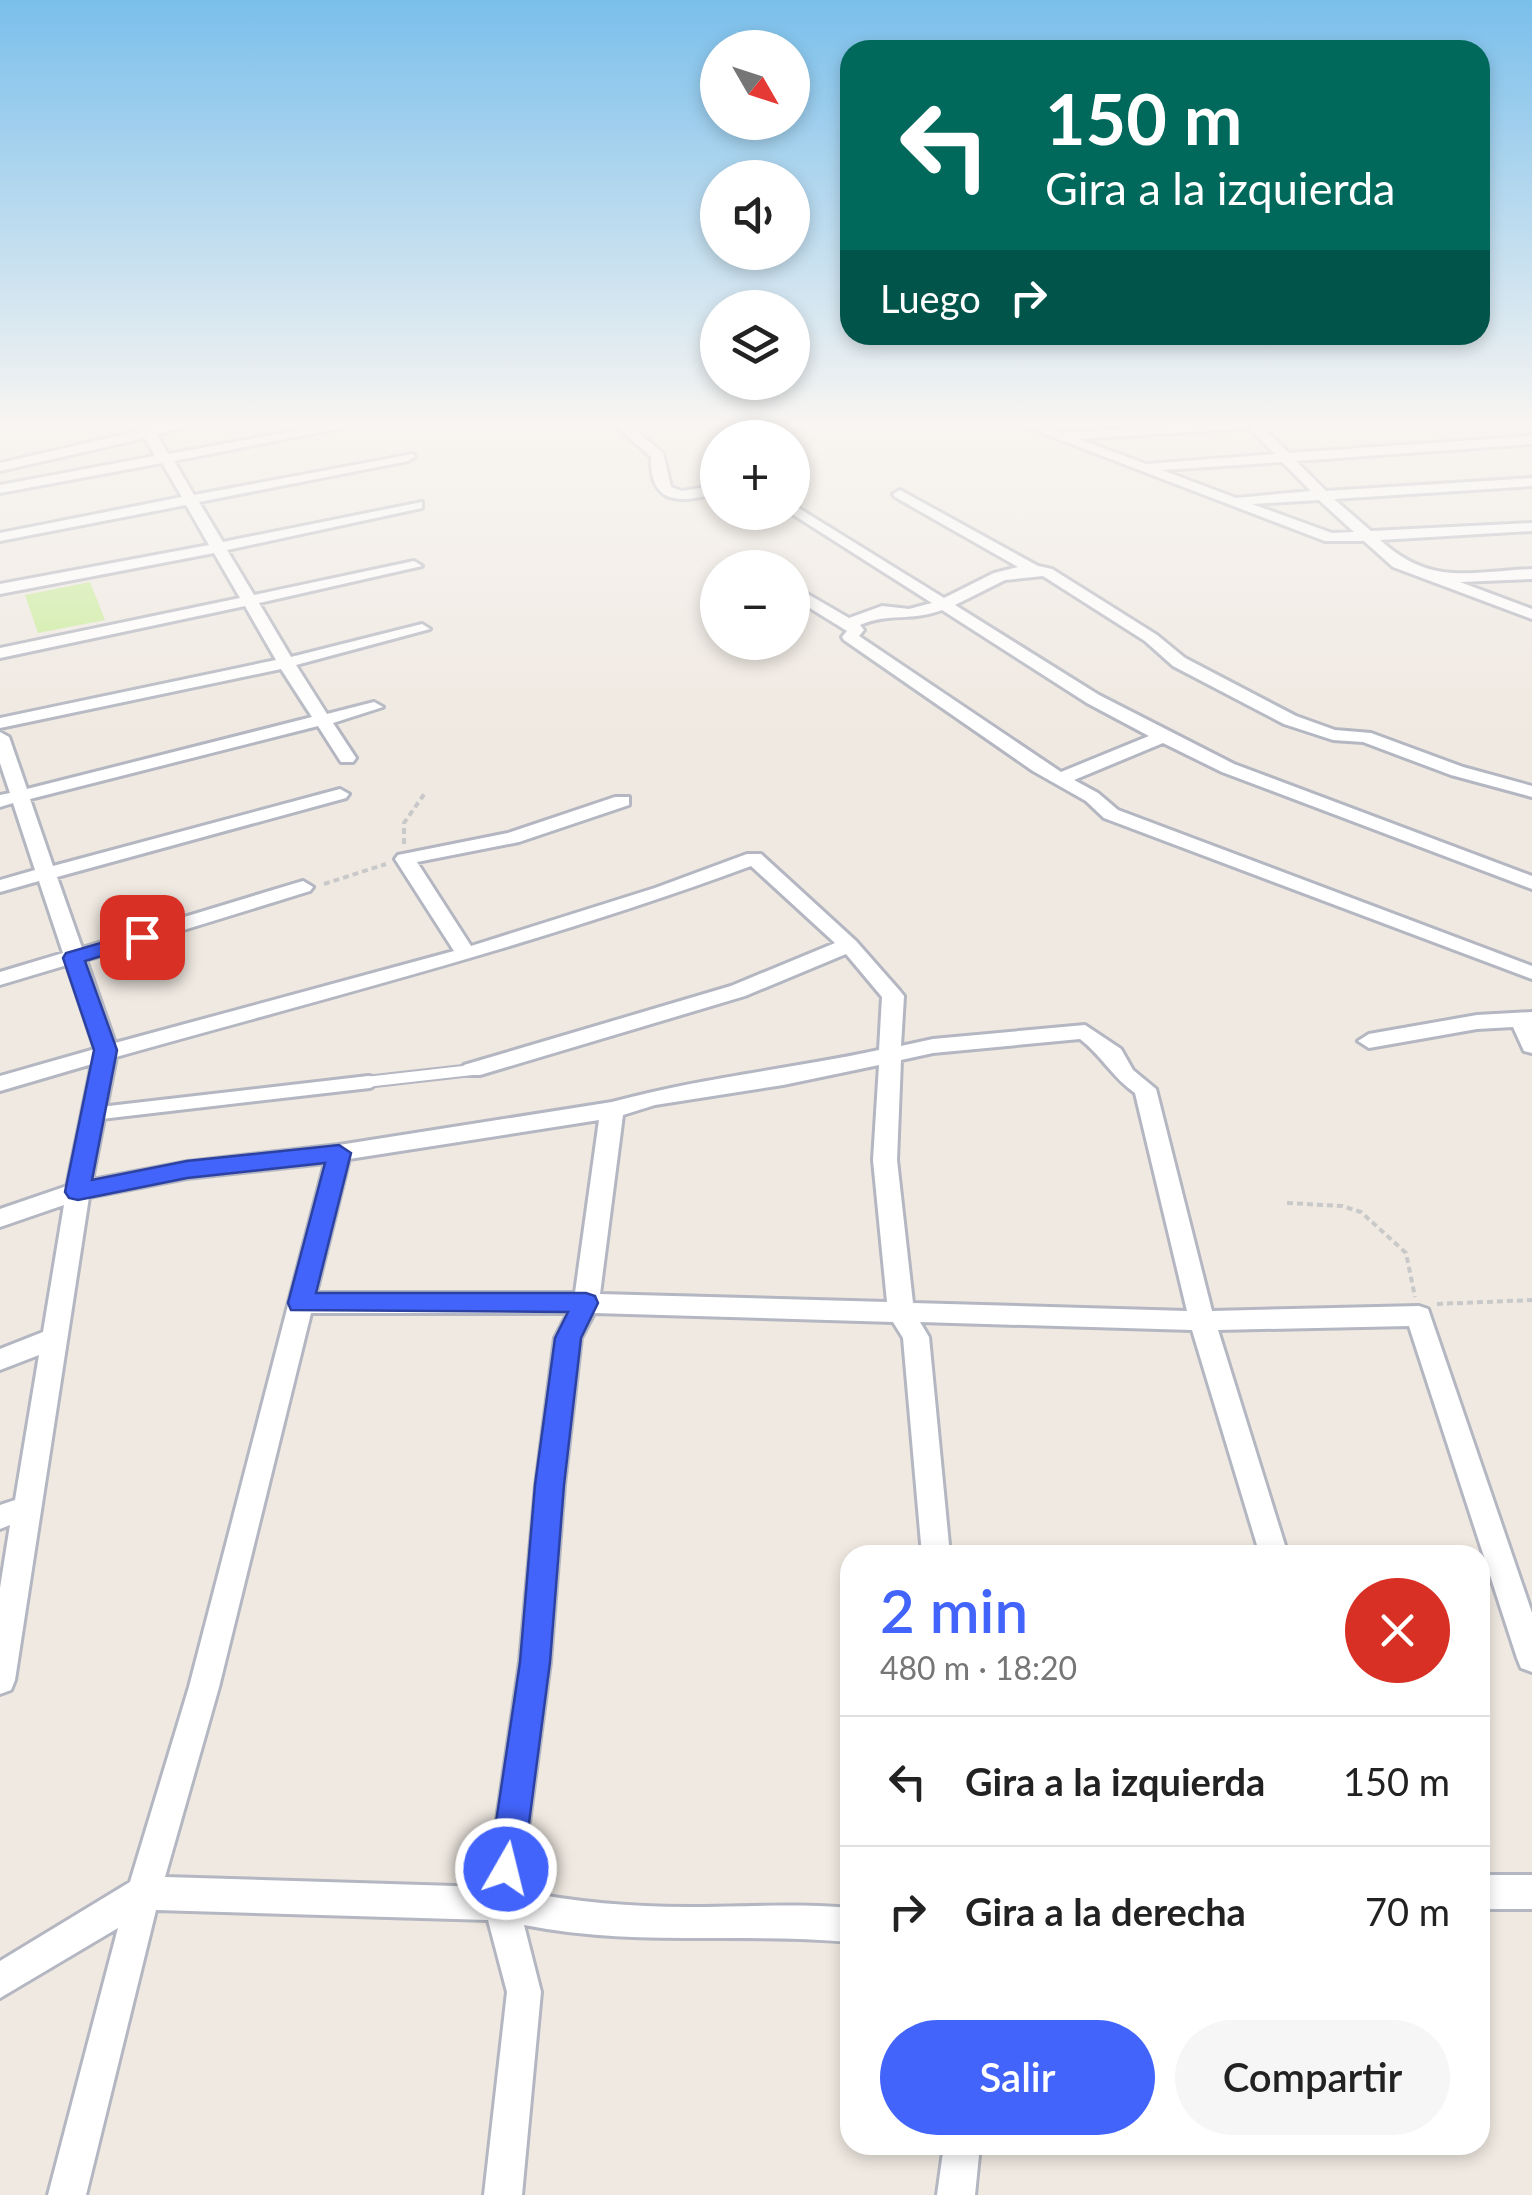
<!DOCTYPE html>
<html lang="es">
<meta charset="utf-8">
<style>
:root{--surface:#fff;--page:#f6f6f6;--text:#222;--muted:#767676;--line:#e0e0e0;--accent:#4264fb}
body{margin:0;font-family:Lato,sans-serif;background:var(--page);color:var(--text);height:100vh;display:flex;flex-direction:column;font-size:38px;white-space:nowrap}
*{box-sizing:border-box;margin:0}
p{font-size:32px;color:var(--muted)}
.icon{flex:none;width:55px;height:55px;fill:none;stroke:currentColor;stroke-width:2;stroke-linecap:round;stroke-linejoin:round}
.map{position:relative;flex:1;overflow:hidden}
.sheet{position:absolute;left:840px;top:1545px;width:650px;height:610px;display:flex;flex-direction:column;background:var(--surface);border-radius:30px;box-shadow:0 5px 15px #0003}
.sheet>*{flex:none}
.guide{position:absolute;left:840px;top:40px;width:650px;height:305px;border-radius:30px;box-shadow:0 5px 15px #0003;background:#00695c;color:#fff;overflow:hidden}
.needle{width:65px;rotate:129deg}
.controls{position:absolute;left:700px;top:30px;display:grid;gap:20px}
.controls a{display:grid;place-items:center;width:110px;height:110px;border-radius:50%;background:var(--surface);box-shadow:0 5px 15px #0003;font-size:50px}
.pin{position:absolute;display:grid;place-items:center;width:85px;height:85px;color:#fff;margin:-42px;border-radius:20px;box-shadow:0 5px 15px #0006}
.me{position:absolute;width:110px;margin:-55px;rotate:8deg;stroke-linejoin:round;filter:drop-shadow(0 0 8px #0008)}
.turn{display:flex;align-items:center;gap:35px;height:210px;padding:0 40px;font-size:45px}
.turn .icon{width:130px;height:130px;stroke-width:2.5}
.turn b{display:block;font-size:70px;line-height:85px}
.then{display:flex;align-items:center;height:95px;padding:0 40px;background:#0003;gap:20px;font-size:38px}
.round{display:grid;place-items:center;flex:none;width:105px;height:105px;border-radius:52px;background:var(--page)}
.head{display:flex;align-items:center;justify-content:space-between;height:170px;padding:0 40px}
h1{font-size:60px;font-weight:600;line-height:75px;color:var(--accent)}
.action{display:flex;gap:20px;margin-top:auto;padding:20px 40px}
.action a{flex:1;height:115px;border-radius:60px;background:var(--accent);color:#fff;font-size:40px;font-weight:600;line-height:115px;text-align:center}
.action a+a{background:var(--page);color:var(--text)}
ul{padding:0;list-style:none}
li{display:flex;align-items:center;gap:30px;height:130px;padding:0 40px;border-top:2px solid var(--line)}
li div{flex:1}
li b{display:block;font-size:38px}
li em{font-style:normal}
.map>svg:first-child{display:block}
.pitch{fill:#c9ec9a}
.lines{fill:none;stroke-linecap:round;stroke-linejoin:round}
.lane-far1-casing{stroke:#b4b7c1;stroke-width:14}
.lane-casing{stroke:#b4b7c1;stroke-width:18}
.street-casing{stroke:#b4b7c1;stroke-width:6}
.path{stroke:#c9c9c9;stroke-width:4;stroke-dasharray:6 4;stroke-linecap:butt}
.lane-far1{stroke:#fff;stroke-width:10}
.lane{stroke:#fff;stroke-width:12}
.street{fill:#fff;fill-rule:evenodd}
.route{fill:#4264fb;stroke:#2b41a3;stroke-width:2.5}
</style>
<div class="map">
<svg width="1532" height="2195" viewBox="0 0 1532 2195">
<rect width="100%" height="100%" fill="#efe9e1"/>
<path class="pitch" d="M90 582 105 620 38 633 25 595Z"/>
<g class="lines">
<g class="lane-far1-casing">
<path id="lane-far1" d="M348 1084 472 1070"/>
</g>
<g class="lane-casing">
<path id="lane" d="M92 1114 369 1082"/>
</g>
<g class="street-casing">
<path id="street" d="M147 424H159V426L193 424 157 435 168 454 333 424H360L174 461 194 495 413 454 415 457 408 461 199 502 223 542 422 502V508L227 550 254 595 414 561 422 566 259 603 291 657 422 624 430 629 296 665 327 714 374 702 383 707 333 723 356 758 353 762H341L318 726 30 799 53 866 340 789 349 794 346 798 57 877 82 948 296 883 303 881 313 887 310 891 86 960 115 1043 454 951 395 859 398 855 508 833 615 797H629V805L519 842 417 862 471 946 655 888 747 854H761L856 941 900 991 904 996 901 1046 933 1039 1085 1025 1121 1049 1133 1070 1156 1089 1212 1311 1419 1306 1428 1309 1532 1613V1672L1521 1668 1517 1658 1409 1326 1218 1330 1288 1555H1260L1192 1330 920 1322 929 1337 950 1555H922L903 1338 893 1322 594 1313 581 1338 564 1485 550 1662 520 1891C574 1902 632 1907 688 1907 743 1907 796 1903 850 1908V1942C740 1932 633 1947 524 1925L541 1992 522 2195H484L507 1992 488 1920 156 1910 86 2195H48L118 1928 0 1998V1961L130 1882 189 1687 325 1163 187 1178 89 1197 15 1680 11 1690 0 1694V1588L10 1525 0 1529V1505L15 1500 39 1355 0 1370V1349L43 1332 64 1205 0 1227V1209L67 1186 92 1064 0 1091V1076L95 1049 67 965 0 985V972L63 953 39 881 0 892V880L35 870 13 803 0 807V795L10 793 0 763V732L9 737 27 789 312 717 281 669 0 728V718L276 660 245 606 0 658V648L240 598 214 553 0 594V584L209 545 186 505 0 541V533L182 497 162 463 0 493V485L155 456 145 438 0 471V463L144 430ZM751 866 835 943 731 986 464 1065 461 1070 464 1075H480L745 996 846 954 882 997 879 1050C791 1069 699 1078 612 1102L339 1145 187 1162 92 1180 116 1057C329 997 543 943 751 866ZM1080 1039C1102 1056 1113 1078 1135 1093L1187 1311 913 1303 897 1160 901 1060 933 1053ZM879 1065 873 1160 887 1302 600 1294 623 1115 655 1105 783 1085ZM599 1120 575 1293H316L349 1159ZM311 1313H568L555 1338 536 1485 520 1662 487 1887 165 1877 219 1687Z
M614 424H628L663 453 671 487 682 491 718 485V493C680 503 650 506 651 457Z
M1019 424H1037L1063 433 1194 424H1260L1289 453 1532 436V444L1296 461 1326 491 1532 478V486L1334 499 1371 531 1532 523V531L1380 540C1431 586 1468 572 1532 569V579L1460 582 1532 609V619L1393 567 1364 541H1325ZM1249 428 1275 454 1146 464 1079 439ZM1282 462 1311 491 1236 498 1162 470ZM1319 500 1354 532 1332 533 1252 504Z
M900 490 1038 566 1052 569 1157 635 1185 658 1296 716 1335 730 1371 733 1463 767 1532 786V797L1451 775 1363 742 1333 740 1284 724 1173 666 1145 641 1043 576 1005 580 955 605 1099 695 1234 764 1532 876V889L1222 772 1163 743 1074 780 1098 793 1118 810 1532 966V979L1104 818 1086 801 1033 771 844 640 842 637 847 631 792 597V585L849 618 882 606 909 609 932 603 789 512H792V504L944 598 994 573 1018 567 895 497 893 494ZM942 610 1087 703 1149 736 1061 772 859 636 864 630 860 625C891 612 910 622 942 610Z
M748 556 765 568H747L740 561Z
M1532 1012V1053L1524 1051 1513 1027 1477 1029 1369 1048 1358 1041 1369 1034 1477 1015Z
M1480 1875H1532V1909H1480Z
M944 2145H980L975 2195H937Z"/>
</g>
<path class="path" d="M404 844V823L425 793
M324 884 386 864
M1287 1203 1342 1206 1361 1212 1406 1253 1415 1297
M1437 1304 1532 1300"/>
<use href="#lane-far1" class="lane-far1"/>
<use href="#lane" class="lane"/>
<use href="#street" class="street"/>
</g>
<linearGradient id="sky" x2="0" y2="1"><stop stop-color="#7abfeb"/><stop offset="0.58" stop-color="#f8f5f2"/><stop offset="1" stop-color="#f8f5f2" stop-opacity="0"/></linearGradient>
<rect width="1532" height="731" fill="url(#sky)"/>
<path class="route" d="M142 931 153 937 150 941 85 961 117 1050 92 1180 187 1161 339 1145 351 1153 316 1293H586L595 1296 598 1303 581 1338 564 1485 550 1662 523 1869 518 1881 506 1885 494 1881 489 1869 520 1662 535 1485 555 1338 568 1312 291 1310 288 1303 325 1163 187 1178 78 1200 69 1198 65 1192 94 1050 63 958 66 953Z"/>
</svg>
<div class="controls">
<a><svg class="needle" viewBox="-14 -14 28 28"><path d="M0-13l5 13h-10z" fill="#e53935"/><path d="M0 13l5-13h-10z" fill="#767676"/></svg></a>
<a><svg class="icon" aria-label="sound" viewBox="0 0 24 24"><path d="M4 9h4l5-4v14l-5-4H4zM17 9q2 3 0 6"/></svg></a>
<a><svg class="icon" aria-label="layers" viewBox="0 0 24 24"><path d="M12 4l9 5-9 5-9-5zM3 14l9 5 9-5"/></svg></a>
<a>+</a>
<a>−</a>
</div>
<div class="pin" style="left:142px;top:937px;background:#d93025"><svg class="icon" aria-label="arrive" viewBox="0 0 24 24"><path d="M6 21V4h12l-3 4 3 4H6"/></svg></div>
<svg class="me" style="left:506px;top:1869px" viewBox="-20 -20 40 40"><circle r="17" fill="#4264fb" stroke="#fff" stroke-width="3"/><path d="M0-11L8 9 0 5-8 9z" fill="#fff"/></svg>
<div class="guide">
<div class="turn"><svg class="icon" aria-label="left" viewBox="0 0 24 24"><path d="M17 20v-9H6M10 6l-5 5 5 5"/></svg><div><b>150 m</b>Gira a la izquierda</div></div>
<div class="then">Luego<svg class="icon" aria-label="right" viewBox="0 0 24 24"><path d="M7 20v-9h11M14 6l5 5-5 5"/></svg></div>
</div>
<section class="sheet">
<div class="head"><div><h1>2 min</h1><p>480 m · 18:20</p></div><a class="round" style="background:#d93025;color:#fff"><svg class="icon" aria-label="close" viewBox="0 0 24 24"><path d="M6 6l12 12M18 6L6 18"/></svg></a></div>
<ul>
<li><svg class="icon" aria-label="left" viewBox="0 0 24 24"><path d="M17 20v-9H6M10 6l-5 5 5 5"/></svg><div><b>Gira a la izquierda</b></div><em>150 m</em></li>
<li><svg class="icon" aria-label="right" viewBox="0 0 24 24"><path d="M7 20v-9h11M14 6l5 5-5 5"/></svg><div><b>Gira a la derecha</b></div><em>70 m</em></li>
</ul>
<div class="action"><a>Salir</a><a>Compartir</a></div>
</section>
</div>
